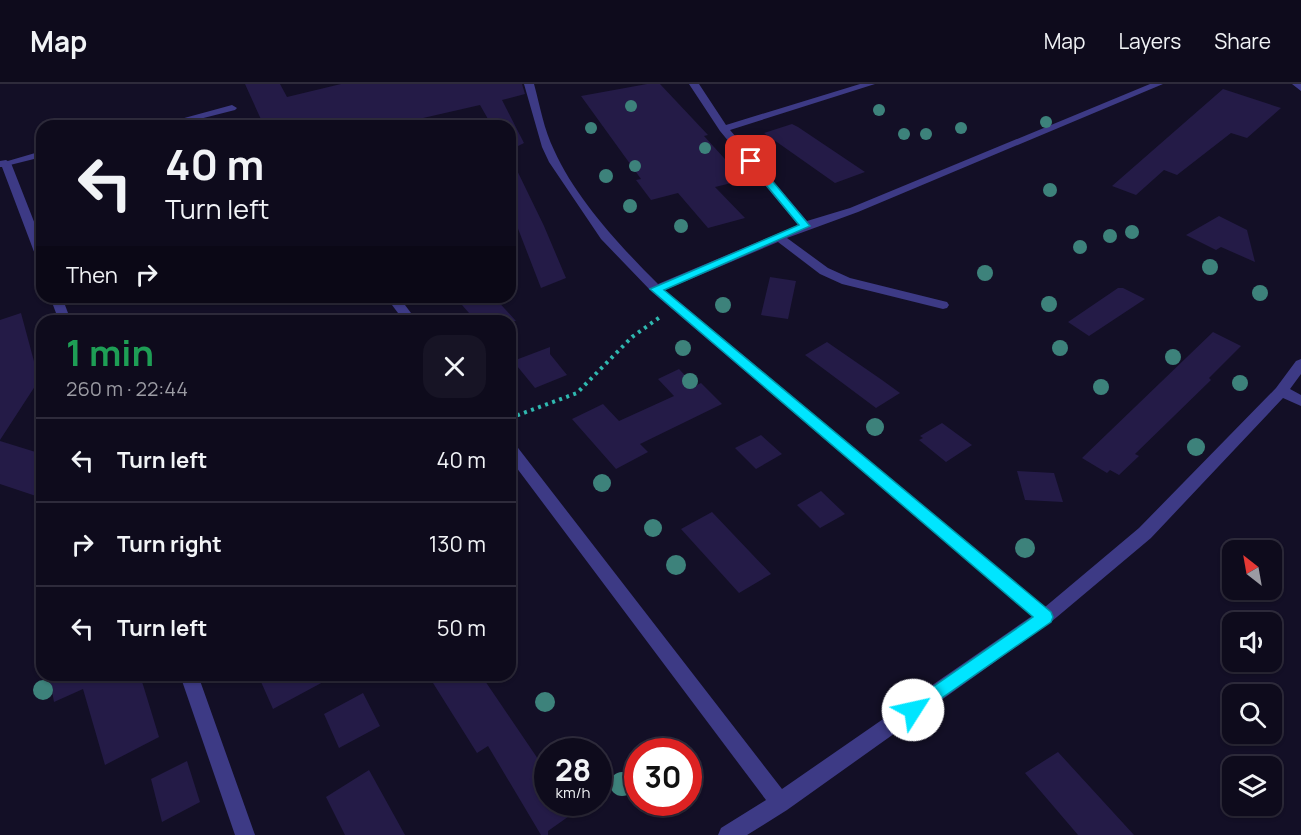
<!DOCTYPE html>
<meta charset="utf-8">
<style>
:root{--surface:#0e0b1c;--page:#171425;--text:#f1f3f6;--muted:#9b9ba3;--line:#2e2b3b}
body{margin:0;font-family:Manrope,sans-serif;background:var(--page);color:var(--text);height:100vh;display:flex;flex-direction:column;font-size:22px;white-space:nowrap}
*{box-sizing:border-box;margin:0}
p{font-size:20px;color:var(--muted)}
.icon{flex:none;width:33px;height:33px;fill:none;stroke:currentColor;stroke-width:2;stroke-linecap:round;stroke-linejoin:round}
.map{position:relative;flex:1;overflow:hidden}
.drawer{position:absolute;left:36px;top:231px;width:480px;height:366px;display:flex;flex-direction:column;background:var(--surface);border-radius:18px;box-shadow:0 2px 4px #0004,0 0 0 2px var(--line)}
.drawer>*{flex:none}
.hud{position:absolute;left:36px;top:36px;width:480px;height:183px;border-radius:18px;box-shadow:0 2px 4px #0004,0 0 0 2px var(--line);background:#0e0b1c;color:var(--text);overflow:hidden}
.needle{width:39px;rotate:329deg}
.fabs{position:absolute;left:1222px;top:456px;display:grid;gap:12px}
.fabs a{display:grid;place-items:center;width:60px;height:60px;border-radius:12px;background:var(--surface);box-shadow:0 2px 4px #0004,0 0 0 2px var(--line);font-size:30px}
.speed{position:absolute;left:534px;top:654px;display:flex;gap:12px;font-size:30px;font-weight:700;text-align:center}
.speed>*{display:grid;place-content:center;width:78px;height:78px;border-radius:50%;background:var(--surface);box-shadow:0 2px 4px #0004,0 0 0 2px var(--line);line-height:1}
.speed small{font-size:15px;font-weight:400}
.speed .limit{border:9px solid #d22;background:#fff;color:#111}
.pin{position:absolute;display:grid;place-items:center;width:51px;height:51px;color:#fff;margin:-26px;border-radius:12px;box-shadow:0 3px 9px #0006}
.me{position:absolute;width:66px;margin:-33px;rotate:55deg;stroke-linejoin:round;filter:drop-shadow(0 0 4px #0008)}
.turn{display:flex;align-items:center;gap:21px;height:126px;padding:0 30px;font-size:27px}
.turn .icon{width:78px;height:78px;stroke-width:2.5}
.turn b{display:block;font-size:42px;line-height:51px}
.then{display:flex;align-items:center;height:57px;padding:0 30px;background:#0003;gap:12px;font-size:22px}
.round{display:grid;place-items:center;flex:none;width:63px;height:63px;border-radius:18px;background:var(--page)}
.summary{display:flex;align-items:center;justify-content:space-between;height:102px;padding:0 30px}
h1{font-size:36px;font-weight:700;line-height:45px;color:#1e9e55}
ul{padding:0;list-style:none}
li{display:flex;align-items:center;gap:18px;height:84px;padding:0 30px;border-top:2px solid var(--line)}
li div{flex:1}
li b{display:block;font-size:22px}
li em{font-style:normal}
header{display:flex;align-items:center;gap:36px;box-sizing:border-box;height:84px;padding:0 30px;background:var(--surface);border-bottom:2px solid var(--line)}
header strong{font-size:28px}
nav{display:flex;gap:33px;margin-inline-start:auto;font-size:21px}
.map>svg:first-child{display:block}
.building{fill:#241b47}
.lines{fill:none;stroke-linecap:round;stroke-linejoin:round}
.path{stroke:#2fb8b0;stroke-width:4;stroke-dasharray:3 4.5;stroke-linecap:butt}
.service{fill:#3d3a85;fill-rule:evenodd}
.minor{fill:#3d3a85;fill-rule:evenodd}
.tree{fill:#3d827b}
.route{fill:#00e5ff;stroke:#0095a6;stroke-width:1.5}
</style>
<header>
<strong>Map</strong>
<nav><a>Map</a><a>Layers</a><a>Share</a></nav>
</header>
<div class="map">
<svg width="1301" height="751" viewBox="0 0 1301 751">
<rect width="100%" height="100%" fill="#130f26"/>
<path class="building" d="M245 0H280L287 13 341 0H522L525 10 502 16 524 59 510 66V42H492L480 21 388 42H264Z
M647 0H660L708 51 704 52 744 96 715 103 745 134 708 144 678 109 651 116 636 96 641 95 581 12Z
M1223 5 1281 24 1247 54 1231 49 1177 91 1164 86 1136 111 1112 102Z
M792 40 798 43 865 88 835 99 764 49Z
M510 72 544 142 566 194 541 204 510 124Z
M1219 132 1247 146 1255 178 1221 163 1216 166 1186 151Z
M770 193 796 197 788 235 761 231Z
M1118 204H1123L1145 215 1089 252 1068 238Z
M455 213H494L516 237H476Z
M21 229 39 296 0 356V236Z
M1213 248 1241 262 1209 294 1211 296 1135 370 1139 372 1119 391 1110 386 1107 389 1082 374Z
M827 258 882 296 900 309 876 324 805 271Z
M550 263V270L567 291 535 304 513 277Z
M679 285 695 302 701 299 722 320 640 360 648 368 616 385 572 335 603 320 619 337 674 312 658 295Z
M942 339 972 361 946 378 919 356 923 354 920 352Z
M761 351 782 370 756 385 735 364Z
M0 357 42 370V414L0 400Z
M1017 387 1054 389 1063 418 1025 416Z
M821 407 845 430 820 444 797 421Z
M712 428 771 490 739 509 681 445Z
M49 591H140L159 653 105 681 83 605 54 618Z
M258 591H336L273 625Z
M428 591H481L538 675 548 669V718H589L548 747V751H541L488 662 477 669Z
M363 609 380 642 339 664 324 630Z
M1058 668 1134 751H1078L1025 689Z
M187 677 200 718 162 738 151 695Z
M369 686 405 751H345L326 713Z"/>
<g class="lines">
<path class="path" d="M510 334 577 309 632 253 660 233"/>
<path class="service" d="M232 21 237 24 235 26 172 42H155Z
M42 67V73L6 82 1 79Z"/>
<path class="minor" d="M524 0H534C540 22 544 46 554 66 576 115 620 162 658 200L798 141 720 47 689 0H699L726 41 860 0H875L730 46 807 137 850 124 1150 0H1163L858 128 787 154 828 184 850 194 947 218 949 221 947 224 943 225 842 200 820 190 778 158 665 206 1045 523 1139 444 1276 304 1296 277 1301 275V290L1290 305 1301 311V322L1283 314 1151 454 1051 538 787 726 747 751H718L721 744 766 716 510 375V359L515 360 782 705 1032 532 652 208 601 155 549 78 542 63Z
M1292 0H1301V7Z
M6 76 11 79 42 158V177L36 173 2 83H0V77Z
M50 213H62L71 237H59Z
M386 213H399L417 237H404Z
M180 591H198L255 751H235Z"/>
</g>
<g class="tree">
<circle cx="631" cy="22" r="6"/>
<circle cx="879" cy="26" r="6"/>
<circle cx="1046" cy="38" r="6"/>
<circle cx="591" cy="44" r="6"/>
<circle cx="961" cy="44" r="6"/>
<circle cx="904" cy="50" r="6"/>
<circle cx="926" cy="50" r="6"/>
<circle cx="705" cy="64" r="6"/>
<circle cx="635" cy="82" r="6"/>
<circle cx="606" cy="92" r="7"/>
<circle cx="1050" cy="106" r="7"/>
<circle cx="630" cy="122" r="7"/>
<circle cx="681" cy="142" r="7"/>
<circle cx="1132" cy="148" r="7"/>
<circle cx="1110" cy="152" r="7"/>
<circle cx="1080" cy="163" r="7"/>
<circle cx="1210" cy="183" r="8"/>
<circle cx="985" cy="189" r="8"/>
<circle cx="1260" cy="209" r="8"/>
<circle cx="1049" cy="220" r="8"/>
<circle cx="723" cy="221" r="8"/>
<circle cx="683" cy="264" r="8"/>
<circle cx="1060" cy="264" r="8"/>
<circle cx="1173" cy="273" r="8"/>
<circle cx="690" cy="297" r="8"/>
<circle cx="1240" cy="299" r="8"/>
<circle cx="1101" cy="303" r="8"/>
<circle cx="875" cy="343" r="9"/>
<circle cx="1196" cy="363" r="9"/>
<circle cx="602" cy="399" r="9"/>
<circle cx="653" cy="444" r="9"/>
<circle cx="1025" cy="464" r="10"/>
<circle cx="676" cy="481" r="10"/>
<circle cx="43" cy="606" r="10"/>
<circle cx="545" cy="618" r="10"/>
<circle cx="622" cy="700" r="12"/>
</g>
<path class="route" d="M751 74 754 75 810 142 664 206 1051 528 1053 533 1051 538 913 634 907 632 904 626 907 621 1033 533 650 205 799 141 748 79 746 77Z"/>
</svg>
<div class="fabs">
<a><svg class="needle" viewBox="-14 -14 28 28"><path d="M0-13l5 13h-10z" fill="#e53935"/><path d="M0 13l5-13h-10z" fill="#9b9ba3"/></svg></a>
<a><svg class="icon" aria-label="sound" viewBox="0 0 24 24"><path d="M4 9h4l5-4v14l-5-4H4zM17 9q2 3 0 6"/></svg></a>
<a><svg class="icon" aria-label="search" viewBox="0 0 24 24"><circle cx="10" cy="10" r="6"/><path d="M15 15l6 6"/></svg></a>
<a><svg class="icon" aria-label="layers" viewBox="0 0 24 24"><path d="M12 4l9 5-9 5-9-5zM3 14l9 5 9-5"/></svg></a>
</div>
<div class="speed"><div>28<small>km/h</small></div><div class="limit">30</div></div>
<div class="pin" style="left:751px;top:77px;background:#d93025"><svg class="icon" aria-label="arrive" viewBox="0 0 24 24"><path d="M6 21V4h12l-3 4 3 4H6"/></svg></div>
<svg class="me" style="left:913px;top:626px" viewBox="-20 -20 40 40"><circle r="19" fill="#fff"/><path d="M0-13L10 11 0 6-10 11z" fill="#00e5ff"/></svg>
<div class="hud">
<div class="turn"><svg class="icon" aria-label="left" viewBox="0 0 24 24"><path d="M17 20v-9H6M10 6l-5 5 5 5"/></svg><div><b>40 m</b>Turn left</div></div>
<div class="then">Then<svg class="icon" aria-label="right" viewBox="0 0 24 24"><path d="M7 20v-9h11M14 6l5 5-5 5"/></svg></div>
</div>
<section class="drawer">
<div class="summary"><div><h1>1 min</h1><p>260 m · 22:44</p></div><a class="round"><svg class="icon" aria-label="close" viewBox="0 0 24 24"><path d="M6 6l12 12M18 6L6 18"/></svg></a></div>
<ul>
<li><svg class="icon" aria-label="left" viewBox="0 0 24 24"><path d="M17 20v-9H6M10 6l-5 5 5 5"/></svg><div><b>Turn left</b></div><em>40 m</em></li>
<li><svg class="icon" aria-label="right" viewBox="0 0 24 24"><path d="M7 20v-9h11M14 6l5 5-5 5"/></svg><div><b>Turn right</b></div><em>130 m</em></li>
<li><svg class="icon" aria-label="left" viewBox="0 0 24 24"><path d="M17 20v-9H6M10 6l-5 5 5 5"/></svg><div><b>Turn left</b></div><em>50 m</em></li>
</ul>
</section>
</div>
